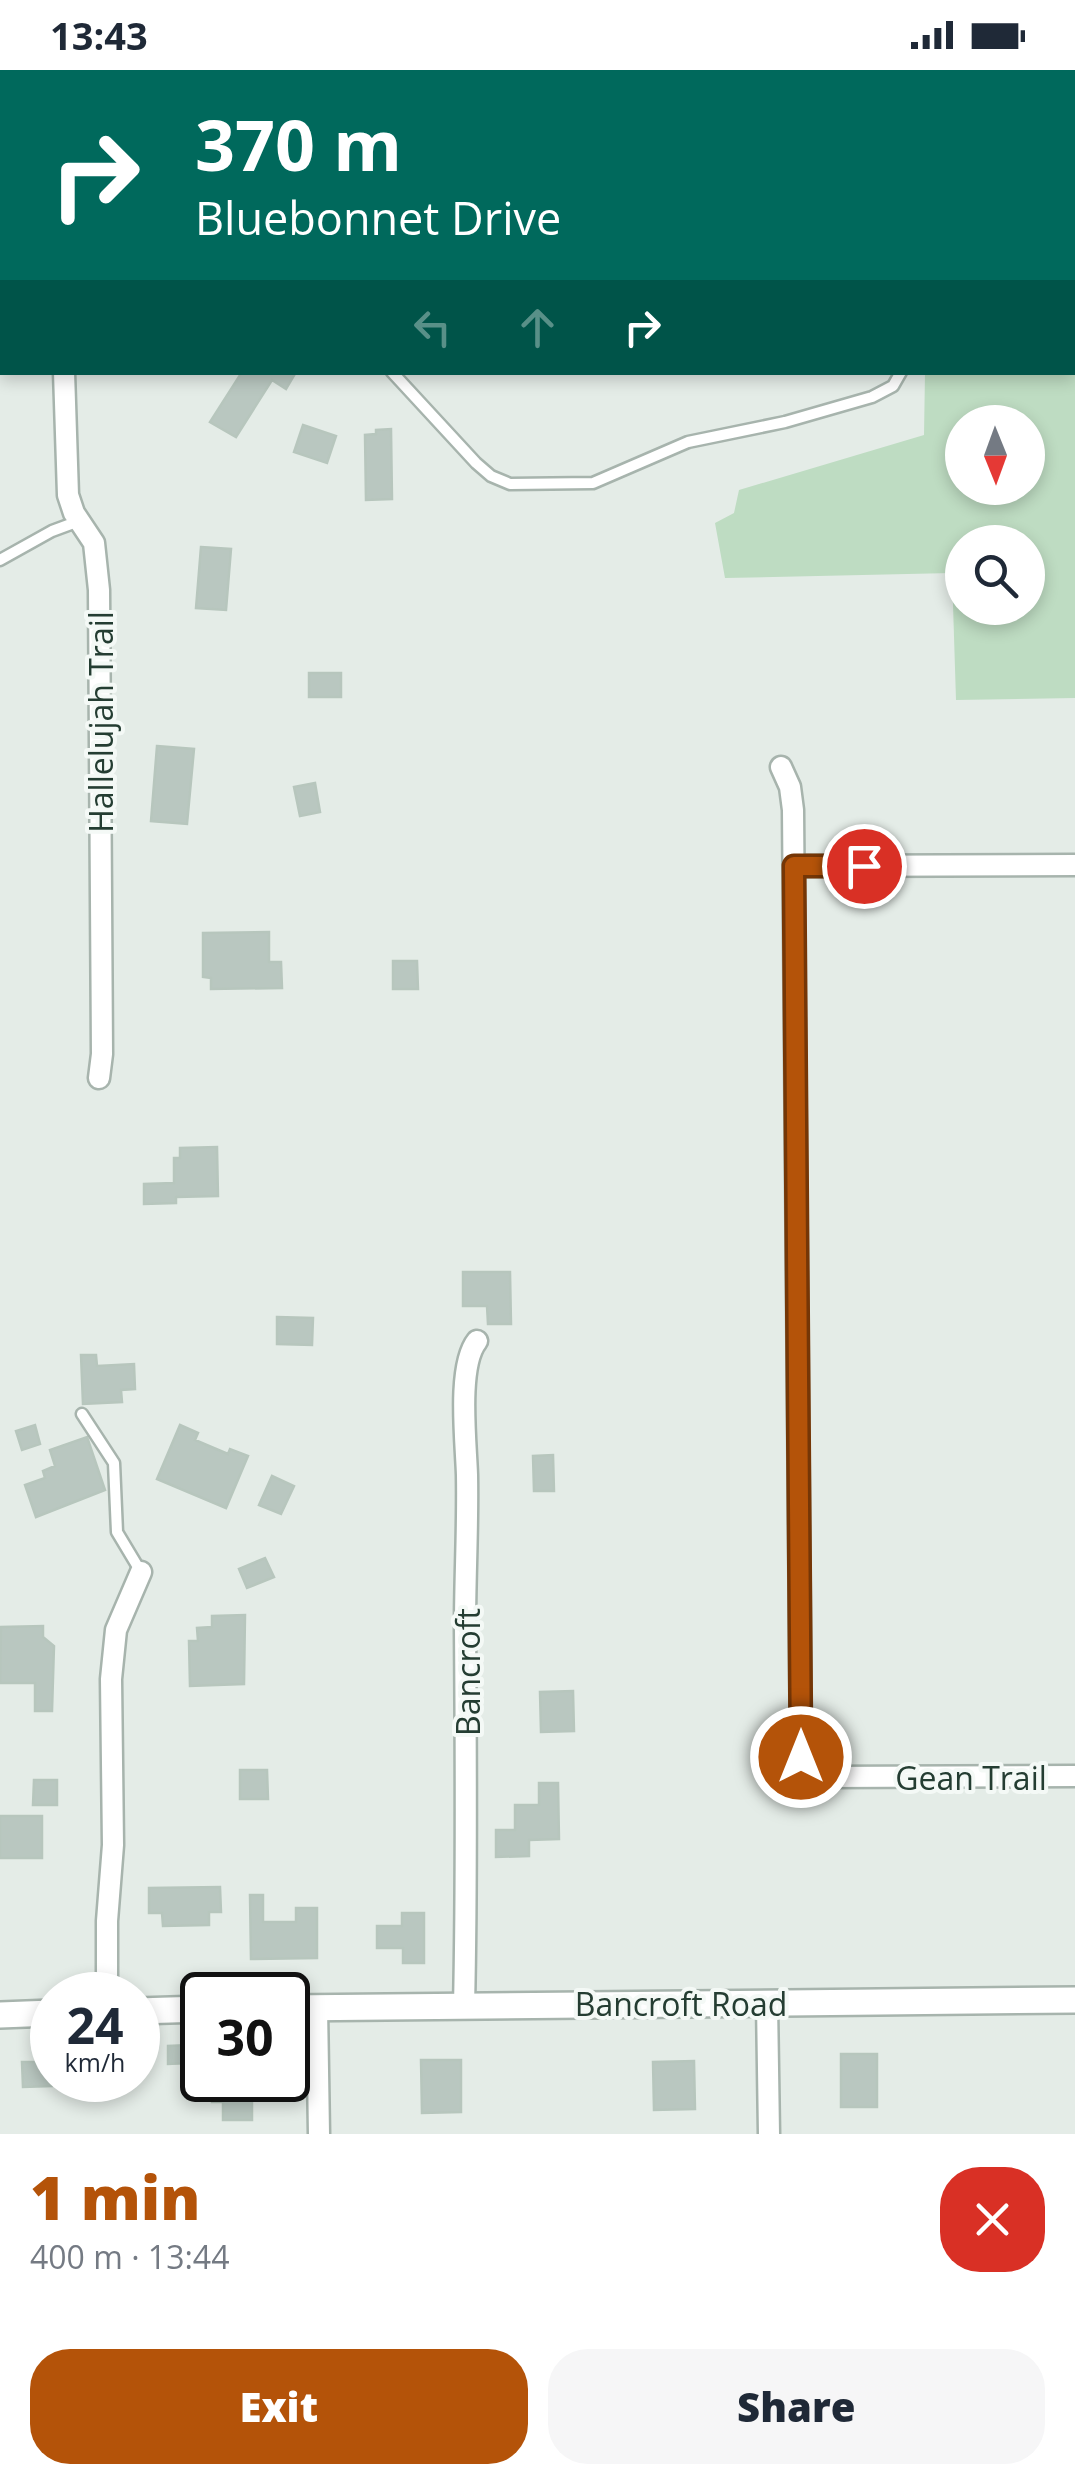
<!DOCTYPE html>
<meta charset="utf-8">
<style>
:root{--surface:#fff;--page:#f6f6f7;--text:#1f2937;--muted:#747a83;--accent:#b45309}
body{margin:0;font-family:"Open Sans",sans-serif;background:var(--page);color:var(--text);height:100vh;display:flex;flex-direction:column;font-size:38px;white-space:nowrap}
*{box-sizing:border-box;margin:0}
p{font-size:32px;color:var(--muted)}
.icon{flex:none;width:55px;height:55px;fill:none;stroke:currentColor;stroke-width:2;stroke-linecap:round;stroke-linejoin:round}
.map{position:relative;height:2064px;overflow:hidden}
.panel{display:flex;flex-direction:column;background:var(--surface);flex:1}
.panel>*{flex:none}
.guide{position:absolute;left:0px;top:0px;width:1075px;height:305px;box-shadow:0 5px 15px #0003;background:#00695c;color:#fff;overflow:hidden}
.needle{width:65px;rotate:179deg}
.tools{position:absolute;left:945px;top:335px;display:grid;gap:20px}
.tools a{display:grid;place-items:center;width:100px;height:100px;border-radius:50%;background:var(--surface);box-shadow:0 5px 15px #0003;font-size:50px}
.speed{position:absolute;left:30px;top:1902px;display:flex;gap:20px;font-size:50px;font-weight:700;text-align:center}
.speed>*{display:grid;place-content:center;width:130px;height:130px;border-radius:50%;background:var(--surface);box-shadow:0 5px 15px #0003;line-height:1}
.speed small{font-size:25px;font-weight:400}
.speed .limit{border:5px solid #111;border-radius:15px;background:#fff;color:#111}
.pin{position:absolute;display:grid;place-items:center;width:85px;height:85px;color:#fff;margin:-42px;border:5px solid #fff;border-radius:50%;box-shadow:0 2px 10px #0007}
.me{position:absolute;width:110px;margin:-55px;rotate:0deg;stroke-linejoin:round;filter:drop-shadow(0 0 8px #0008)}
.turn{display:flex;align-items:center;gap:35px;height:210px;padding:0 30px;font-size:45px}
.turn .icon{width:130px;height:130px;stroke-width:2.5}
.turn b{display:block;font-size:70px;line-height:85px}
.lanes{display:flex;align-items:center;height:95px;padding:0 30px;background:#0003;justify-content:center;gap:50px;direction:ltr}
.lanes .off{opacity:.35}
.round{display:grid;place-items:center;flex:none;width:105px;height:105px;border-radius:40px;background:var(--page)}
.head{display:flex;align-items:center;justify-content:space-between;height:170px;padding:0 30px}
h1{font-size:60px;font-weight:800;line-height:75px;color:var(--accent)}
.action{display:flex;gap:20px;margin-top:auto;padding:20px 30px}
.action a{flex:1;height:115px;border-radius:40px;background:var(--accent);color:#fff;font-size:40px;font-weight:800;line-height:115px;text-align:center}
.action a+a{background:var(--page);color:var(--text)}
.status{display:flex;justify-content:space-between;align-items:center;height:70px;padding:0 50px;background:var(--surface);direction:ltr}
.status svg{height:28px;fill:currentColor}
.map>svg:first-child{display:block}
.green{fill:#bedcc2;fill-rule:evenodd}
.building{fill:#b9c7c0;stroke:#b7c6bd;stroke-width:2.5}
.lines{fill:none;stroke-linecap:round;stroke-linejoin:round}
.service-casing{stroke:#a7b4ad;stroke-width:15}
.minor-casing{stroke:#a7b4ad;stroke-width:25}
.tertiary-casing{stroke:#a7b4ad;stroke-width:30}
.service{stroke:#fff;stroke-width:10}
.minor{stroke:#fff;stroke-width:20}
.tertiary{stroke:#fff;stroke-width:25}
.route-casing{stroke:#753606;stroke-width:25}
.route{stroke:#b45309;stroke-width:18}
.labels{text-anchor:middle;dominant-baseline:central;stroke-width:8;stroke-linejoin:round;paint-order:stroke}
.street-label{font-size:32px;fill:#243d32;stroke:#f4f9f6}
</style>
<div class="status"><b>13:43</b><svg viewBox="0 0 49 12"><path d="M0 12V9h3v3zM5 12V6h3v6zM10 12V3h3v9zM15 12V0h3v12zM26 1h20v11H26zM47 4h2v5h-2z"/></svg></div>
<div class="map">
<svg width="1075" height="2064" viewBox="0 0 1075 2064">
<rect width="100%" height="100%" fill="#e4ece7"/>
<path class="green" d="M1075 141V628L956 630 952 503 725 508 715 453 734 443 739 420 924 365 925 303 1072 302ZM962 352H1028V418H962ZM962 472H1028V538H962Z"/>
<path class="building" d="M242 302H296L286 319 272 310 236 367 210 352Z
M303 355 336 366 327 393 294 382Z
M391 359 392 429 366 430 365 365 376 364V360Z
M201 477 231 479 226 540 196 538Z
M309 603H341V627H309Z
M157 676 194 679 187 754 151 751Z
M315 713 320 742 300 746 294 717Z
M269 862V892H281L282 918 211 919V908L203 907V863Z
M393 891H417L418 919H393Z
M217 1077 218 1126 176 1127V1133L144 1134V1114L174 1113V1088H180V1078Z
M463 1202H510L511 1254H488L487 1236H463Z
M277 1247 313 1248 312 1275 277 1274Z
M81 1285H96L97 1296 134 1294 135 1319 121 1320 122 1332 83 1334Z
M35 1355 40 1374 22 1380 16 1361Z
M180 1355 198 1363 195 1370 228 1384 230 1379 248 1386 226 1438 157 1409Z
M87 1367 105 1420 36 1447 25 1415 45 1408 43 1401 55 1396 50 1380Z
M553 1385 554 1421H534L533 1386Z
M272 1406 294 1416 281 1444 259 1435Z
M265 1488 274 1507 247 1518 239 1499Z
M245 1545 244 1614 190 1616 189 1571H198L197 1558 212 1557V1546Z
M43 1556V1567L54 1576 52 1641H35V1613H0L1 1557Z
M573 1621 574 1661 541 1662 540 1622Z
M240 1700H267L268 1729H240Z
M34 1710H57V1735H33Z
M539 1713H558L559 1769 529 1770V1786L496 1787V1760H515V1735H539Z
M0 1746H42V1788H0Z
M220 1817 221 1842H209V1855L163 1856 162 1843H149V1818Z
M250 1825H263V1852H296V1838H317V1888L251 1889Z
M402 1843H424V1893H403V1878H377V1856H402Z
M189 1975V1993L168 1994V1976Z
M841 1984H877V2037H841Z
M421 1990H461V2042L422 2043Z
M694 1991 695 2039 654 2040 653 1992Z
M22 1992H52V2016L23 2017Z
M211 2010H252V2050H223V2032H212Z"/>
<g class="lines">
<g class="service-casing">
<path id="service" d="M583 0V2
M903 0V2
M273 2V0
M392 302 476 393 491 406 510 414 593 413 688 372 785 352 872 327 893 316 901 302
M0 490 52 461 79 451
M82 1344 114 1393 117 1462 141 1502"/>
</g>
<g class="minor-casing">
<path id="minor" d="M58 0V2
M64 302 68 425 74 443 94 473 99 520 102 984 99 1008
M781 697 790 717 793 740 801 1687 809 1701 823 1707 1075 1706
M794 796 1075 795
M107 1925V1851L113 1775 111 1609 116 1560 141 1502
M767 1933 769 2064
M464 1936C467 1809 466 1683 465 1556 465 1506 468 1456 467 1405 466 1372 457 1296 477 1271
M317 1937 319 2064"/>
</g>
<g class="tertiary-casing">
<path id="tertiary" d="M288 1938 1075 1930
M138 1941 202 1939
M0 1945 52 1943"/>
</g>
<use href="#service" class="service"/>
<use href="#minor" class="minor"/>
<use href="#tertiary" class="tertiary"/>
</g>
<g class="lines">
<g class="route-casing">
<path id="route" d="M801 1687 794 796H864"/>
</g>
<use href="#route" class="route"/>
</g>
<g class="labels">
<g class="street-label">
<text transform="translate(100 652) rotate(-90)">Hallelujah Trail</text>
<text transform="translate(467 1602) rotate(-90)">Bancroft</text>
<text x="971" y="1707">Gean Trail</text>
<text x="681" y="1933">Bancroft Road</text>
</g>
</g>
</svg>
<div class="tools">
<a><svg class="needle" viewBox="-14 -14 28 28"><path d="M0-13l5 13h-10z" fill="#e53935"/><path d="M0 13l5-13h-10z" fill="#747a83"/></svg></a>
<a><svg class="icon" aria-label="search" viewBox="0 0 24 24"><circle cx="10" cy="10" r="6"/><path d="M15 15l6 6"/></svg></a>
</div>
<div class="speed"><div>24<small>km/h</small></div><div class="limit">30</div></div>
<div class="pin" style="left:864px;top:796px;background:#d93025"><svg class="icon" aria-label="arrive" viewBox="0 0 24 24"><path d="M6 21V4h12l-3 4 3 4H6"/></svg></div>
<svg class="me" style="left:801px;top:1687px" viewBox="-20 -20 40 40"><circle r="17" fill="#b45309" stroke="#fff" stroke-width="3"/><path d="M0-11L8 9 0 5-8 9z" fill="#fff"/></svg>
<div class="guide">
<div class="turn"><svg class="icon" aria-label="right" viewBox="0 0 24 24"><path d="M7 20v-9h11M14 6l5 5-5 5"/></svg><div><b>370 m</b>Bluebonnet Drive</div></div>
<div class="lanes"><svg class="icon off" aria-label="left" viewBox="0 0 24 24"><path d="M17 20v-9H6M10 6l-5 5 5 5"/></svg><svg class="icon off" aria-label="ahead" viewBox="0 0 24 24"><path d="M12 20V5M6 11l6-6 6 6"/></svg><svg class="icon" aria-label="right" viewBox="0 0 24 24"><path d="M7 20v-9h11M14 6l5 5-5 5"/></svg></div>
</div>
</div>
<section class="panel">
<div class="head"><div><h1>1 min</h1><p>400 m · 13:44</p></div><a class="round" style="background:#d93025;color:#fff"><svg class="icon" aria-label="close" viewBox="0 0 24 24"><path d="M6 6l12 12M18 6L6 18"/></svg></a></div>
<div class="action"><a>Exit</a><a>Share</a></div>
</section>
